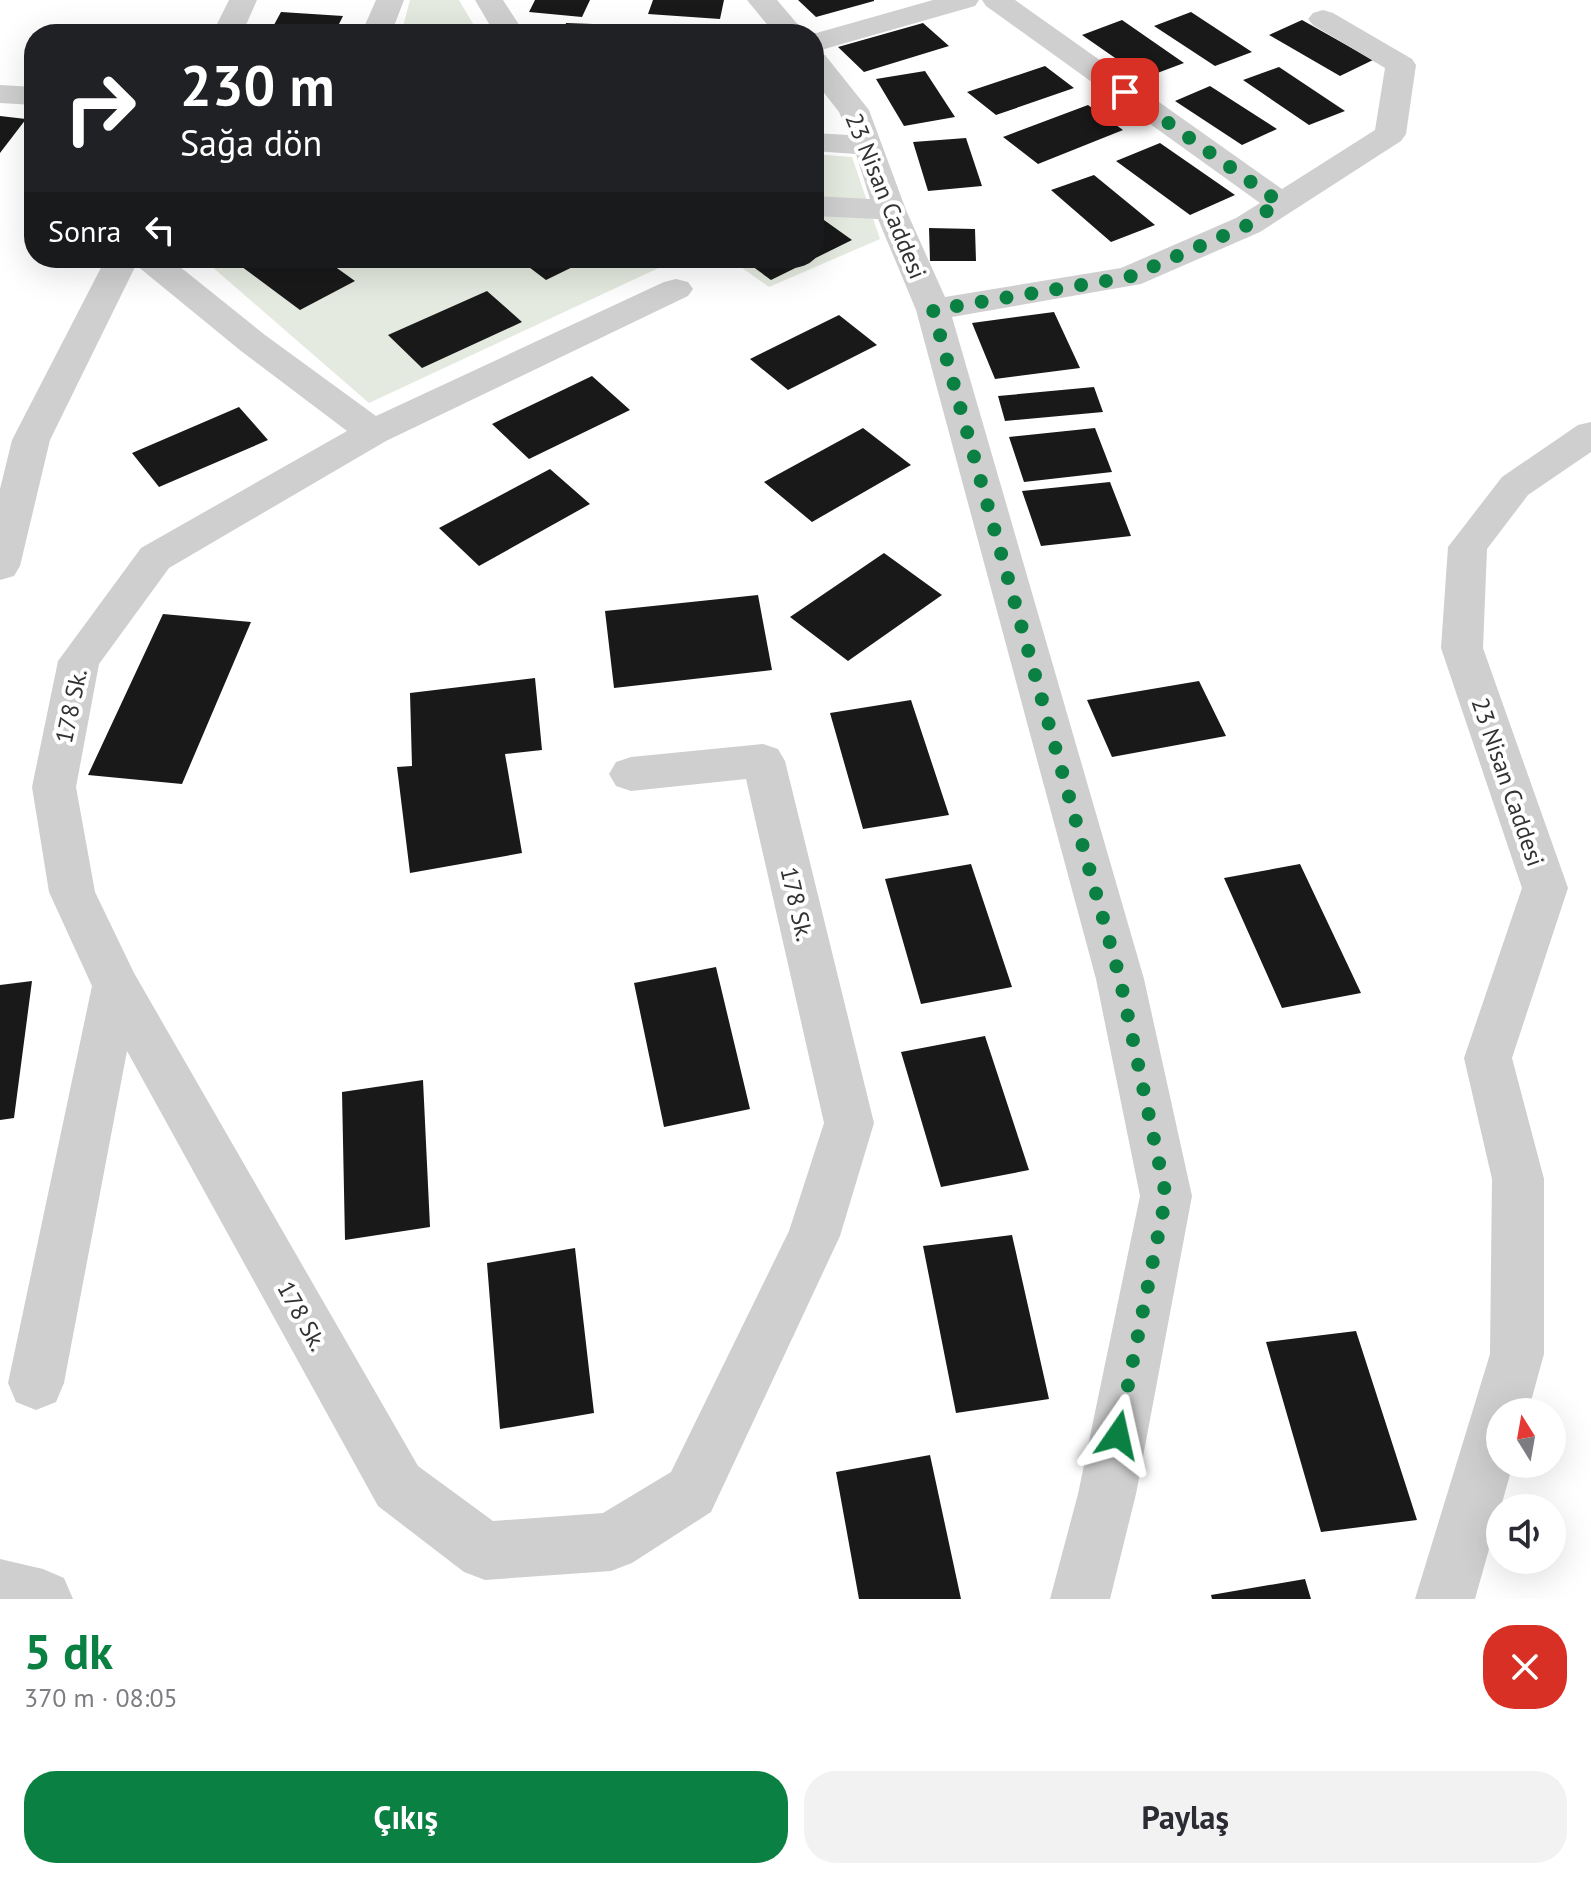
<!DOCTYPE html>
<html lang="tr">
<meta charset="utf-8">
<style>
:root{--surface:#fff;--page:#f2f2f3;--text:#2b2b33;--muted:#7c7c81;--accent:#0b8043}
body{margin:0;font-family:"PT Sans",sans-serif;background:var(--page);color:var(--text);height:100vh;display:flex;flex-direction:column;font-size:30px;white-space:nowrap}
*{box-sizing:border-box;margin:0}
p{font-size:26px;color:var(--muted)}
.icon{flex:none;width:44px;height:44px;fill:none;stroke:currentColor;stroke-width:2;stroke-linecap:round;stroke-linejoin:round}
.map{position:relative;height:1599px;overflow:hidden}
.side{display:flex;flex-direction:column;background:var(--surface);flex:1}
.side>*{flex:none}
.guide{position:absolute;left:24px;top:24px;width:800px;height:244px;border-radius:32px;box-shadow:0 8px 32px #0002;background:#202124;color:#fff;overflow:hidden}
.needle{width:52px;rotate:349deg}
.fabs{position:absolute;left:1486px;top:1398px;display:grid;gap:16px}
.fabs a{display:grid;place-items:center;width:80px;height:80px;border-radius:50%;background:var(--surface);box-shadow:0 8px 32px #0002;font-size:40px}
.pin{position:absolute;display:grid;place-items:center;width:68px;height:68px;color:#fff;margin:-34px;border-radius:16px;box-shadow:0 4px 12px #0006}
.me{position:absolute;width:88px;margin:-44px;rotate:11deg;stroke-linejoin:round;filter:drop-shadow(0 0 6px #0008)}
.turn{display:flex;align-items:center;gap:28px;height:168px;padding:0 24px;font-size:36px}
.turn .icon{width:104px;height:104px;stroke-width:2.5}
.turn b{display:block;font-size:56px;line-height:68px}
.then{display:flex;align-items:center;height:76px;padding:0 24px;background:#0003;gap:16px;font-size:30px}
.round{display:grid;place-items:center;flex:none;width:84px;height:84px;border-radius:32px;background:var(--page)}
.headline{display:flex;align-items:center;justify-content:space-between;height:136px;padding:0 24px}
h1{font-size:48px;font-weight:700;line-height:60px;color:var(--accent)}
.cta{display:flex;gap:16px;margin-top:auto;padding:16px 24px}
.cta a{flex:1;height:92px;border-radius:32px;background:var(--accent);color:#fff;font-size:32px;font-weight:700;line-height:92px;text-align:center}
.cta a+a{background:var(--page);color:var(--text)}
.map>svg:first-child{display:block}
.green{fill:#e4eadf}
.building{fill:#191919}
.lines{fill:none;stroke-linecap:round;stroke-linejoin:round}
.minor{fill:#cfcfcf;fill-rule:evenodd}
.route{stroke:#0b8043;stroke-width:14;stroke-dasharray:0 25.2}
.labels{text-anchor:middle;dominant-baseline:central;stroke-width:8;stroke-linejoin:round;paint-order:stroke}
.street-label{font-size:24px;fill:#323232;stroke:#fff}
</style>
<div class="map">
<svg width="1591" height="1599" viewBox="0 0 1591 1599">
<rect width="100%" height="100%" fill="#fff"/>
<path class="green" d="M410 0H459L479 34H401Z
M814 154 852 157 880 239 769 287 728 258H814Z
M202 258H680L369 403Z"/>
<path class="building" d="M535 0H590L582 17 529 12Z
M653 0H724L720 19 648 14Z
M798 0H874V1L816 17Z
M281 12 343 16 334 34H269Z
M1191 12 1252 52 1215 66 1154 26Z
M1122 20 1184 63 1144 78 1082 35Z
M1302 20 1373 60 1340 76 1269 35Z
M566 23 645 26 643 34H563Z
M923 23 949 46 864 72 838 47Z
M732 25 740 34H702V33Z
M1045 66 1074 88 996 115 967 92Z
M1279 67 1345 111 1309 125 1243 80Z
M925 71 955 117 904 126 876 79Z
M1210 86 1277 129 1242 145 1175 101Z
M1088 105 1123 130 1038 164 1003 137Z
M0 116 26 119 0 153Z
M966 138 982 186 928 191 913 142Z
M1160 143 1235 195 1190 215 1116 161Z
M1094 175 1155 225 1111 242 1051 190Z
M817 215 852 240 771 280 741 258H814V217Z
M929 228 975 229 976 261H930Z
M230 258H323L355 281 300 310Z
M517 258H591L546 280Z
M487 291 522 322 422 368 388 335Z
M1054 312 1080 368 995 379 972 323Z
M839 315 877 345 788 390 750 359Z
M592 376 630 410 529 459 492 424Z
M1094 387 1103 412 1005 421 998 396Z
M239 407 268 440 159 487 132 453Z
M863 428 911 465 812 522 764 482Z
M1095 428 1112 472 1024 482 1009 437Z
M550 469 590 504 479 566 439 528Z
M1110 482 1131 536 1041 546 1022 491Z
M884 553 942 595 848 661 790 617Z
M758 595 772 670 614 688 605 611Z
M163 614 251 622 182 784 88 775Z
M535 678 542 750 505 754 522 853 410 873 397 767 412 766 410 693Z
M1199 681 1226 736 1112 757 1087 700Z
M911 700 949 815 863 829 830 713Z
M971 864 1012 987 921 1004 885 879Z
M1300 864 1361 993 1282 1008 1224 878Z
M716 967 750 1109 664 1127 634 983Z
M32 981 14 1118 0 1120V985Z
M985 1036 1029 1170 941 1187 901 1052Z
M423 1080 430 1227 345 1240 342 1092Z
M1012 1235 1049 1399 956 1413 923 1246Z
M575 1248 594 1413 500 1429 487 1263Z
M1356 1331 1417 1520 1321 1532 1266 1342Z
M930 1455 961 1599H859L836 1472Z
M1305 1579 1311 1599H1212L1211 1595Z"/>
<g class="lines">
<path class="minor" d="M229 0H257L242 34H212Z
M376 0H404L391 34H361Z
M475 0H503L525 34H495Z
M747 0H777L806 34H775Z
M933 0H979L975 6 814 52 813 34Z
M982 0H1015L1282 189 1375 130 1385 68 1313 25 1308 19 1313 13 1323 10 1333 13 1412 59 1416 65 1406 134 1401 141 1260 232 1141 284 952 317 1144 979 1192 1196 1136 1494 1110 1599H1050L1078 1494 1140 1196 1096 979 916 310 878 219 814 216V196L870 199 856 154 814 151V133L849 135 839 112 814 80V52L825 55 869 110 906 210 945 297 1121 268 1236 218 1260 203 986 6Z
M0 85 34 87V105L0 103Z
M106 258H169L265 335 376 416 664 282 676 279 688 282 693 289 688 296 386 441 169 568 99 664 76 787 95 892 134 973 418 1466 493 1521 603 1513 671 1472 789 1231 824 1123 746 779 631 791 616 786 609 774 616 762 631 757 763 744 778 749 785 761 874 1123 840 1236 711 1512 632 1563 611 1571 485 1580 464 1572 378 1506 127 1051 64 1383 56 1402 36 1410 16 1402 8 1383 92 986 49 892 32 787 58 661 141 548 347 431 241 351 136 265 50 440 20 566 14 576 0 580V489L12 440Z
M1591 422V452L1528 495 1487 549 1483 648 1568 888 1512 1058 1544 1179V1354L1528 1412H1500V1464H1513L1475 1599H1415L1490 1354 1492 1179 1464 1058 1522 888 1441 648 1448 547 1502 477 1578 425Z
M0 1559 43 1569 64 1578 73 1599H0Z"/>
</g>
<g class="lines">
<path class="route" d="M1118 1435 1166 1196 1120 979 933 310 1129 277 1248 225 1279 202 1125 92"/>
</g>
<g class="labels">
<g class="street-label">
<text transform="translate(886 196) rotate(68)">23 Nisan Caddesi</text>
<text transform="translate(71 706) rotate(-78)">178 Sk.</text>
<text transform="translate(1508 782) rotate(71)">23 Nisan Caddesi</text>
<text transform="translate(797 904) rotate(77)">178 Sk.</text>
<text transform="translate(302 1316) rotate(61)">178 Sk.</text>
</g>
</g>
</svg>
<div class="fabs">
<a><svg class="needle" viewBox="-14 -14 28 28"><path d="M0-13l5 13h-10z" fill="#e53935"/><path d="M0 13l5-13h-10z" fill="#7c7c81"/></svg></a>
<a><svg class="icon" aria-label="sound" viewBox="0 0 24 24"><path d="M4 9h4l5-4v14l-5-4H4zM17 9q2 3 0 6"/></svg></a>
</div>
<div class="pin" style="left:1125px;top:92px;background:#d93025"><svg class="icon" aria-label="arrive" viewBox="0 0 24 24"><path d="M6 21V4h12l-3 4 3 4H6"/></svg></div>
<svg class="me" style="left:1118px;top:1435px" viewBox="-20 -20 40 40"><path d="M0-17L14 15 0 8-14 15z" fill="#0b8043" stroke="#fff" stroke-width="4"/></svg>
<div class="guide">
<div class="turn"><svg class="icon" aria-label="right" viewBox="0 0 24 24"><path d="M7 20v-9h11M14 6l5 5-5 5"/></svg><div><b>230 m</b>Sağa dön</div></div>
<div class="then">Sonra<svg class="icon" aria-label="left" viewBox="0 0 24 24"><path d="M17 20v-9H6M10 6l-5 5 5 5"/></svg></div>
</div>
</div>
<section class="side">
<div class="headline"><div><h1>5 dk</h1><p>370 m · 08:05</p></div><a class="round" style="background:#d93025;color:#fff"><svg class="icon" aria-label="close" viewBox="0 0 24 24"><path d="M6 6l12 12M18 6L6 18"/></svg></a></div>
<div class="cta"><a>Çıkış</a><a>Paylaş</a></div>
</section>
